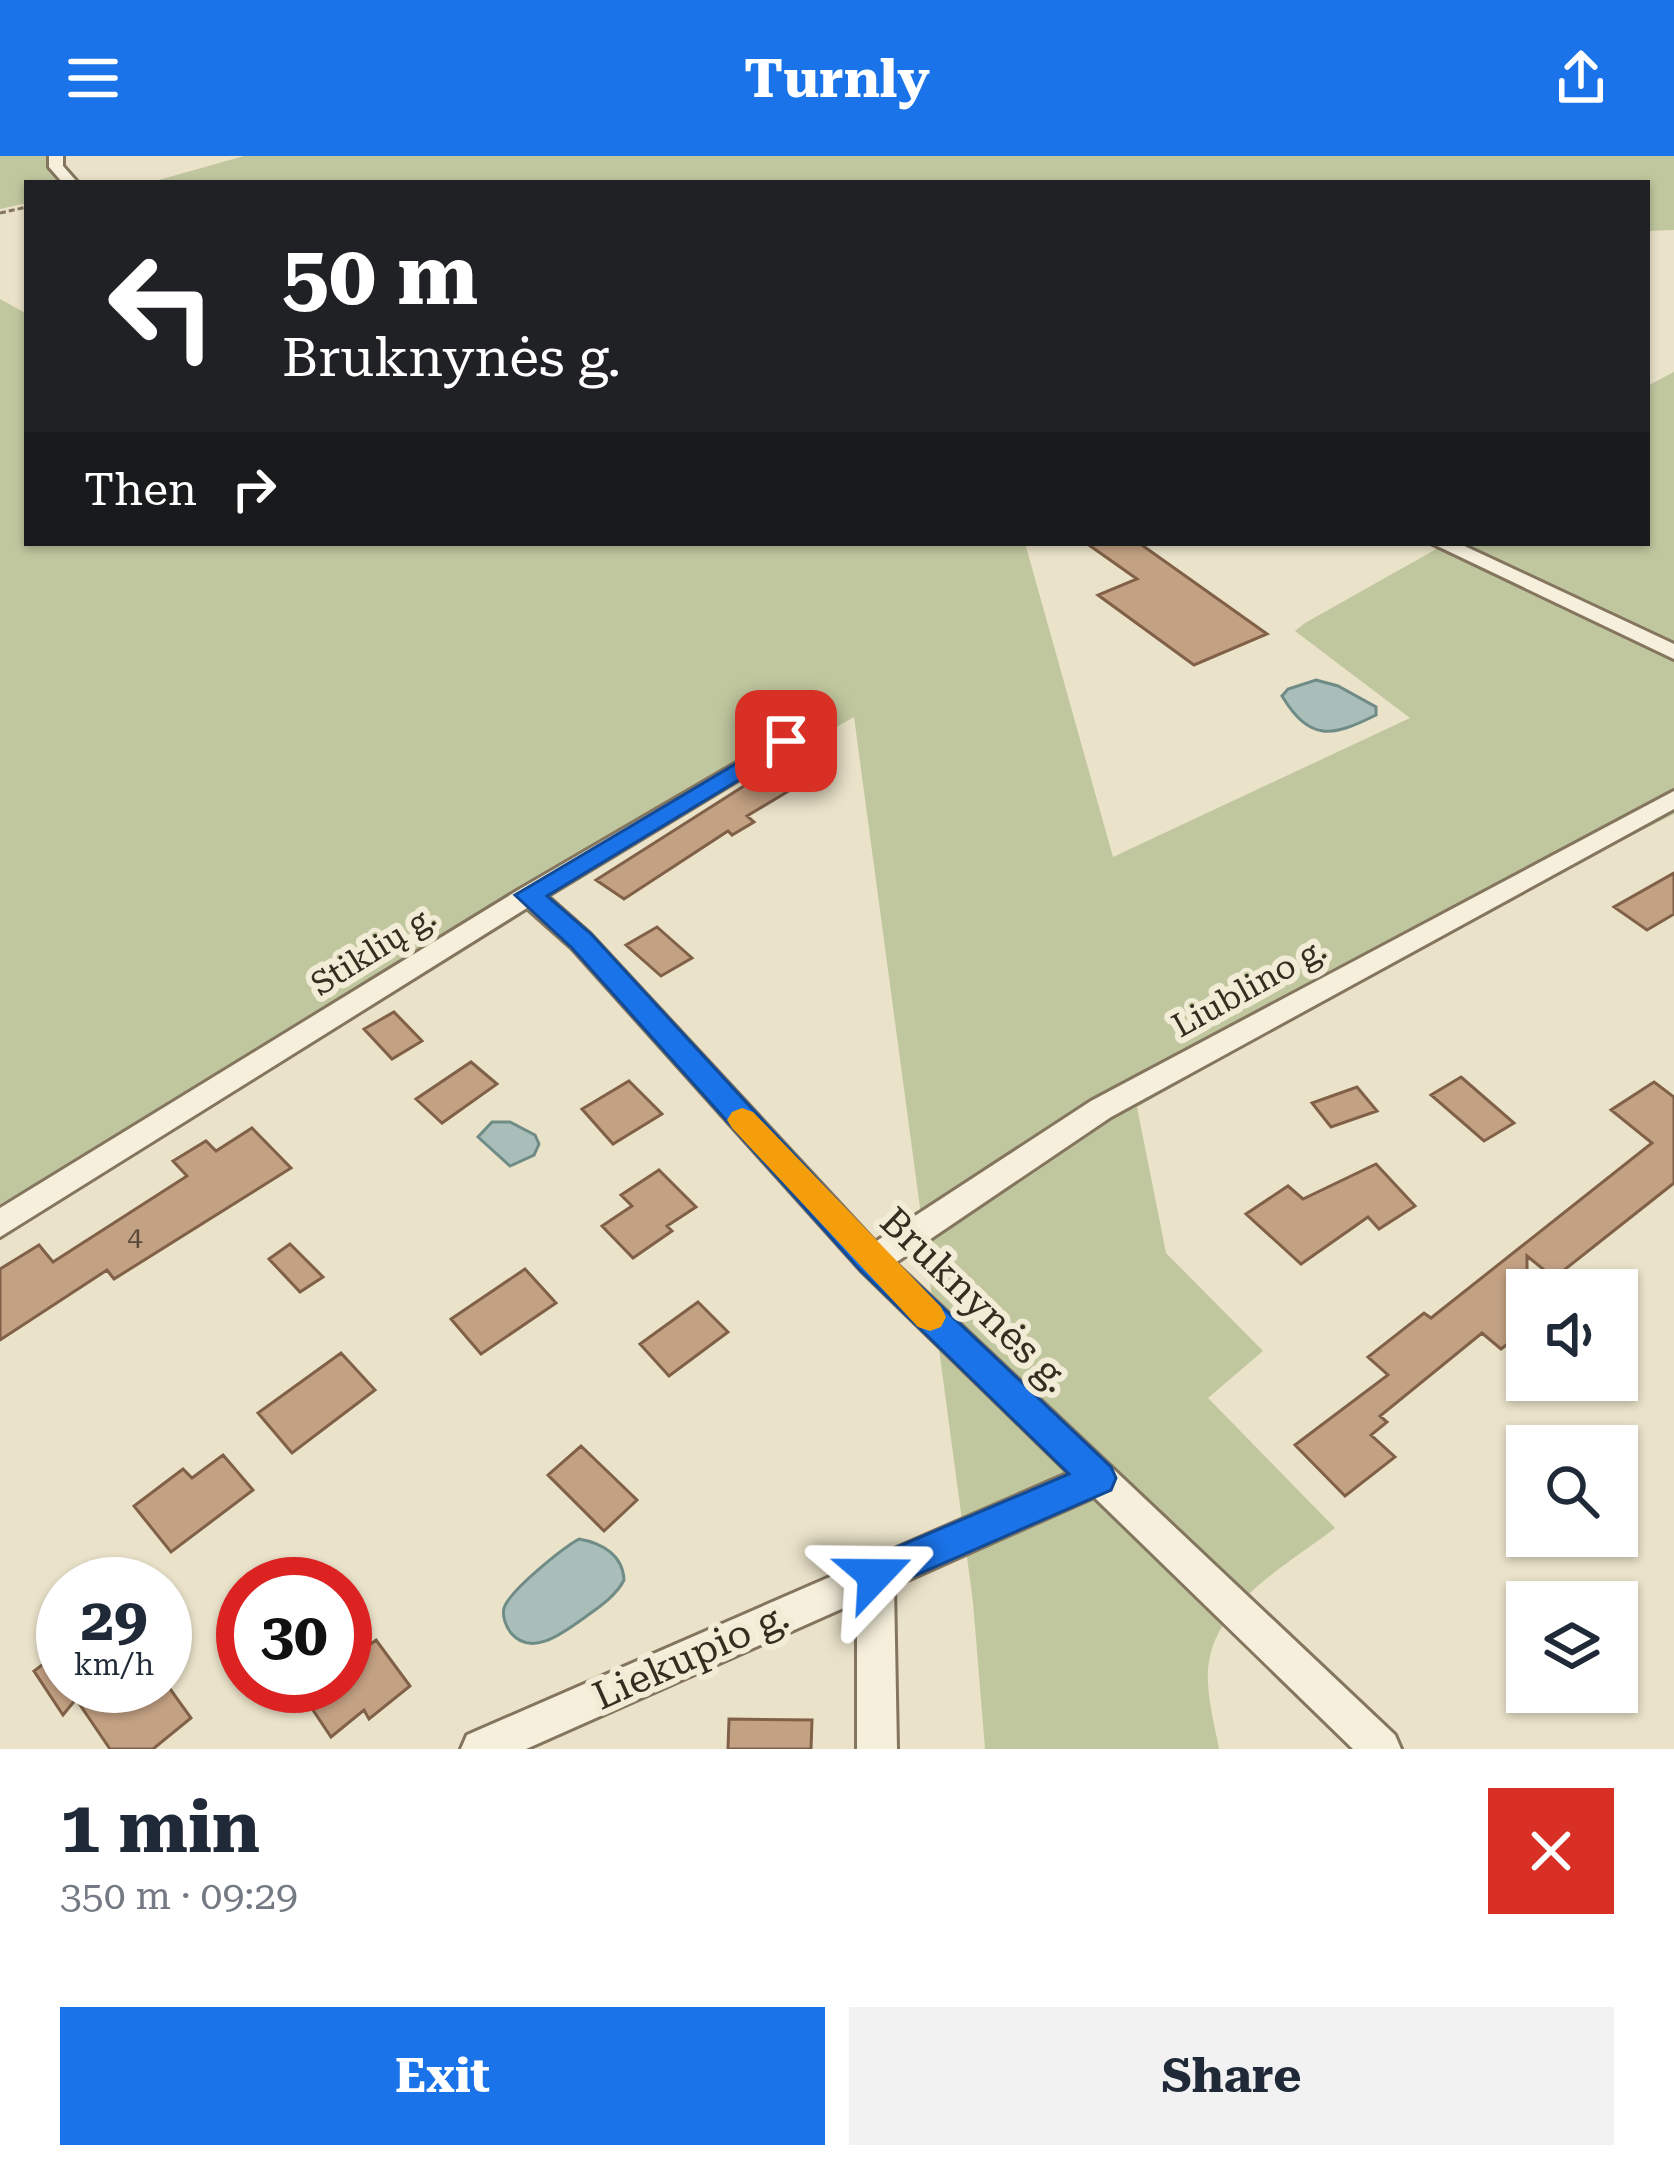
<!DOCTYPE html>
<meta charset="utf-8">
<style>
:root{--surface:#fff;--page:#f2f2f3;--text:#1f2937;--muted:#747a83;--accent:#1a73e8}
body{margin:0;font-family:"Roboto Serif",serif;background:var(--page);color:var(--text);height:100vh;display:flex;flex-direction:column;font-size:45px;white-space:nowrap}
*{box-sizing:border-box;margin:0}
p{font-size:39px;color:var(--muted)}
.icon{flex:none;width:66px;height:66px;fill:none;stroke:currentColor;stroke-width:2;stroke-linecap:round;stroke-linejoin:round}
.map{position:relative;height:1593px;overflow:hidden}
.sheet{display:flex;flex-direction:column;background:var(--surface);flex:1}
.sheet>*{flex:none}
.banner{position:absolute;left:24px;top:24px;width:1626px;height:366px;border-radius:0px;box-shadow:0 3px 9px #0004;background:#202124;color:#fff;overflow:hidden}
.buttons{position:absolute;left:1506px;top:1113px;display:grid;gap:24px}
.buttons a{display:grid;place-items:center;width:132px;height:132px;border-radius:0px;background:var(--surface);box-shadow:0 3px 9px #0004;font-size:60px}
.speed{position:absolute;left:36px;top:1401px;display:flex;gap:24px;font-size:60px;font-weight:700;text-align:center}
.speed>*{display:grid;place-content:center;width:156px;height:156px;border-radius:50%;background:var(--surface);box-shadow:0 3px 9px #0004;line-height:1}
.speed small{font-size:30px;font-weight:400}
.speed .limit{border:18px solid #d22;background:#fff;color:#111}
.pin{position:absolute;display:grid;place-items:center;width:102px;height:102px;color:#fff;margin:-51px;border-radius:24px;box-shadow:0 6px 18px #0006}
.me{position:absolute;width:132px;margin:-66px;rotate:67deg;stroke-linejoin:round;filter:drop-shadow(0 0 9px #0008)}
.turn{display:flex;align-items:center;gap:42px;height:252px;padding:0 60px;font-size:54px}
.turn .icon{width:156px;height:156px;stroke-width:2.5}
.turn b{display:block;font-size:84px;line-height:102px}
.then{display:flex;align-items:center;height:114px;padding:0 60px;background:#0003;gap:24px;font-size:45px}
.round{display:grid;place-items:center;flex:none;width:126px;height:126px;border-radius:0px;background:var(--page)}
.headline{display:flex;align-items:center;justify-content:space-between;height:204px;padding:0 60px}
h1{font-size:72px;font-weight:700;line-height:90px}
.cta{display:flex;gap:24px;margin-top:auto;padding:24px 60px}
.cta a{flex:1;height:138px;border-radius:0px;background:var(--accent);color:#fff;font-size:48px;font-weight:700;line-height:138px;text-align:center}
.cta a+a{background:var(--page);color:var(--text)}
header{display:flex;justify-content:space-between;align-items:center;height:156px;padding:0 60px;background:var(--accent);color:#fff;font-size:54px;font-weight:700}
.map>svg:first-child{display:block}
.green{fill:#c0c79e}
.water{fill:#a9beb9;stroke:#708c87;stroke-width:3}
.building{fill:#c3a183;stroke:#806148;stroke-width:3}
.lines{fill:none;stroke-linecap:round;stroke-linejoin:round}
.street-casing{stroke:#84755f;stroke-width:6}
.path{stroke:#84755f;stroke-width:3;stroke-dasharray:6 3;stroke-linecap:butt}
.street{fill:#f5efdb;fill-rule:evenodd}
.route{fill:#1a73e8;stroke:#114b97;stroke-width:3}
.slow{fill:#f59e0b}
.labels{text-anchor:middle;dominant-baseline:central;stroke-width:12;stroke-linejoin:round;paint-order:stroke}
.number-label{font-size:27px;fill:#594a3a}
.street-label{font-size:33px;fill:#362d21;stroke:#f2ecd7}
.near-street-label{font-size:39px;fill:#362d21;stroke:#f2ecd7}
</style>
<header><svg class="icon" aria-label="menu" viewBox="0 0 24 24"><path d="M4 6h16M4 12h16M4 18h16"/></svg>Turnly<svg class="icon" aria-label="share" viewBox="0 0 24 24"><path d="M12 15V3M7 8l5-5 5 5M5 13v7h14v-7"/></svg></header>
<div class="map">
<svg width="1674" height="1593" viewBox="0 0 1674 1593">
<rect width="100%" height="100%" fill="#eae2c9"/>
<path class="green" d="M0 0H47L50 13 63 27H27V47L0 53Z
M244 0H1674V74L1647 75V27H148Z
M0 143 27 158V387H1025L1113 701 1410 562 1295 475 1305 467 1447 387H1647V230L1674 216V658L1481 756 1137 951 1166 1097 1263 1195 1208 1242 1335 1372C1284 1412 1203 1452 1208 1527 1209 1549 1215 1571 1219 1593H985L973 1446 854 561 0 1048Z"/>
<path class="water" d="M1316 524 1338 530 1376 551V559C1332 581 1310 586 1282 540L1288 533Z
M492 966H510L535 979 539 988 534 999 510 1010 478 981Z
M579 1383C602 1387 623 1399 624 1424 616 1440 599 1451 584 1462 564 1476 532 1502 511 1477 506 1471 502 1460 504 1452 510 1434 563 1392 579 1383Z"/>
<path class="building" d="M1086 387H1139L1267 478 1194 509 1098 439 1137 423Z
M766 616 792 633 747 660 754 666 732 679 728 675 624 743 596 724Z
M1674 717V758L1647 774 1614 751Z
M657 771 692 802 661 820 626 789Z
M394 856 422 885 392 903 364 873Z
M471 906 497 928 442 967 416 943Z
M1461 921 1514 967 1484 985 1431 939Z
M629 925 662 958 613 988 582 953Z
M1654 926 1674 941V1027L1554 1122 1527 1100V1173L1501 1193 1482 1177 1380 1260 1387 1266 1371 1279 1395 1301 1345 1340 1295 1289 1388 1219 1368 1201 1424 1157 1431 1162 1652 987 1611 954Z
M1357 931 1377 955 1331 971 1312 947Z
M252 972 291 1012 114 1123 107 1114 0 1184V1113L39 1089 53 1106 187 1020 173 1005 206 985 216 995Z
M1376 1008 1415 1050 1379 1073 1368 1061 1301 1108 1246 1058 1288 1030 1303 1043Z
M659 1014 696 1051 667 1070 672 1075 633 1102 602 1070 632 1050 621 1039Z
M290 1088 323 1121 300 1136 269 1103Z
M525 1113 556 1147 481 1198 451 1163Z
M698 1146 728 1176 669 1220 640 1188Z
M341 1197 375 1234 292 1297 258 1257Z
M581 1290 637 1344 604 1375 548 1319Z
M223 1299 253 1334 171 1396 134 1350 183 1313 192 1322Z
M376 1484 410 1530 369 1563 364 1554 331 1581 303 1539 315 1530H345V1507Z
M63 1493V1530H168L191 1562 153 1593H110L76 1543 63 1559 34 1515Z
M729 1563 812 1564 811 1593H728Z"/>
<g class="lines">
<g class="street-casing">
<path id="street" d="M49 0H63V10L78 27H63L49 11Z
M1431 387H1458L1674 488V503Z
M786 578 794 580 798 585 794 590 547 740 590 778 875 1086 1091 945 1674 635V653L1111 961 895 1107 1395 1579 1401 1593H1353L1094 1341 894 1430 897 1593H857V1446L526 1593H461L467 1579 1069 1317 861 1114 572 792 527 752 0 1081V1052L520 733Z"/>
</g>
<path class="path" d="M0 57 27 51"/>
<use href="#street" class="street"/>
</g>
<path class="route" d="M786 578 795 580V590L547 740 591 778 884 1096 1111 1311 1116 1322 1111 1334 875 1437 862 1431 857 1419 862 1406 1069 1318 861 1115 572 792 515 739Z"/>
<path class="slow" d="M742 952 753 956 941 1151 946 1161 941 1171 930 1175 918 1171 732 972 727 964 732 956Z"/>
<g class="labels">
<g class="number-label">
<text x="135" y="1081">4</text>
</g>
<g class="street-label">
<text transform="translate(373 794) rotate(-32)">Stiklių g.</text>
<text transform="translate(1249 831) rotate(-29)">Liublino g.</text>
</g>
<g class="near-street-label">
<text transform="translate(975 1144) rotate(44)">Bruknynės g.</text>
<text transform="translate(691 1500) rotate(-24)">Liekupio g.</text>
</g>
</g>
</svg>
<div class="buttons">
<a><svg class="icon" aria-label="sound" viewBox="0 0 24 24"><path d="M4 9h4l5-4v14l-5-4H4zM17 9q2 3 0 6"/></svg></a>
<a><svg class="icon" aria-label="search" viewBox="0 0 24 24"><circle cx="10" cy="10" r="6"/><path d="M15 15l6 6"/></svg></a>
<a><svg class="icon" aria-label="layers" viewBox="0 0 24 24"><path d="M12 4l9 5-9 5-9-5zM3 14l9 5 9-5"/></svg></a>
</div>
<div class="speed"><div>29<small>km/h</small></div><div class="limit">30</div></div>
<div class="pin" style="left:786px;top:585px;background:#d93025"><svg class="icon" aria-label="arrive" viewBox="0 0 24 24"><path d="M6 21V4h12l-3 4 3 4H6"/></svg></div>
<svg class="me" style="left:875px;top:1419px" viewBox="-20 -20 40 40"><path d="M0-17L14 15 0 8-14 15z" fill="#1a73e8" stroke="#fff" stroke-width="4"/></svg>
<div class="banner">
<div class="turn"><svg class="icon" aria-label="left" viewBox="0 0 24 24"><path d="M17 20v-9H6M10 6l-5 5 5 5"/></svg><div><b>50 m</b>Bruknynės g.</div></div>
<div class="then">Then<svg class="icon" aria-label="right" viewBox="0 0 24 24"><path d="M7 20v-9h11M14 6l5 5-5 5"/></svg></div>
</div>
</div>
<section class="sheet">
<div class="headline"><div><h1>1 min</h1><p>350 m · 09:29</p></div><a class="round" style="background:#d93025;color:#fff"><svg class="icon" aria-label="close" viewBox="0 0 24 24"><path d="M6 6l12 12M18 6L6 18"/></svg></a></div>
<div class="cta"><a>Exit</a><a>Share</a></div>
</section>
